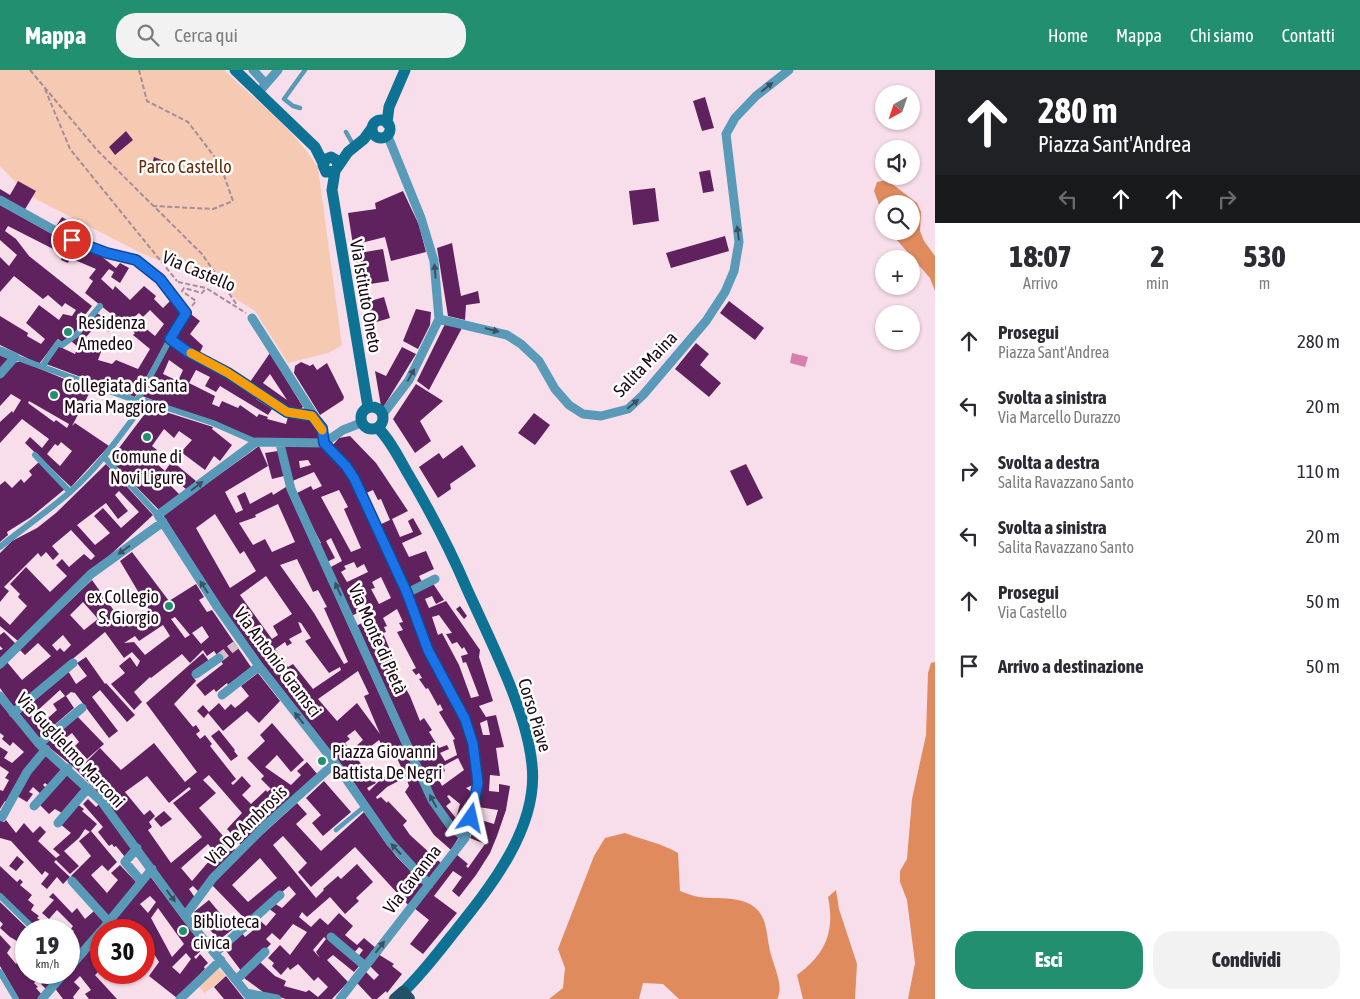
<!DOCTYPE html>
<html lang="it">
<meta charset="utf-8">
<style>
:root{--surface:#fff;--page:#f2f2f3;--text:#2b2b33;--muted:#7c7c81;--accent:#229070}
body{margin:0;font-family:"Asap Condensed",sans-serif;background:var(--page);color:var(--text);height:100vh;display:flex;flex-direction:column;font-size:19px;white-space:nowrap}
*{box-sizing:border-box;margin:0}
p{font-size:16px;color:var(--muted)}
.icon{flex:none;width:28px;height:28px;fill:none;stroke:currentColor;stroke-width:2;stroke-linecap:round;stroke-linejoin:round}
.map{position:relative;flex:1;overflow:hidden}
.details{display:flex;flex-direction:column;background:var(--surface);width:425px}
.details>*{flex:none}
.top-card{background:#202124;color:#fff;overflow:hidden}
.needle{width:32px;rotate:220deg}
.tools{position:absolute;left:875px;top:15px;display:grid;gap:10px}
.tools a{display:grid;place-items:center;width:45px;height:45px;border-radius:50%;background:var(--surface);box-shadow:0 1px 4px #0004;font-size:25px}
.speed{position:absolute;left:15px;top:849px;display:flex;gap:10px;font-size:25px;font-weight:700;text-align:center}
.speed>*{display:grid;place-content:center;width:65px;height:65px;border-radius:50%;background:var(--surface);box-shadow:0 1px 4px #0004;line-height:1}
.speed small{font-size:12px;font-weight:400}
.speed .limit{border:8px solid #d22;background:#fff;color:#111}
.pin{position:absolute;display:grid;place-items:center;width:42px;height:42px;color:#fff;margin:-21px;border:2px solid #fff;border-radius:50%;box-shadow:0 1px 5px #0007}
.me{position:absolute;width:55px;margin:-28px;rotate:11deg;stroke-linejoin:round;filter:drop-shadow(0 0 4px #0008)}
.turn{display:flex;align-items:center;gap:18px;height:105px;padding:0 20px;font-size:22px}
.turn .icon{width:65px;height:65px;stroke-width:2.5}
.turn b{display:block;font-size:35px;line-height:42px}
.lanes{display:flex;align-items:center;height:48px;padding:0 20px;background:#0003;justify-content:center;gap:25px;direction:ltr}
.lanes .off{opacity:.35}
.eta{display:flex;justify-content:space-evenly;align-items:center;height:85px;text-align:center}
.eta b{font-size:30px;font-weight:800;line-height:35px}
.cta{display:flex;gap:10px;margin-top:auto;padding:10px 20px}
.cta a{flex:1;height:58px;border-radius:20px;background:var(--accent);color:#fff;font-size:20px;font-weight:800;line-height:58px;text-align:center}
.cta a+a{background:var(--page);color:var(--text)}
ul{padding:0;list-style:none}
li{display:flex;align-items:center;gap:15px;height:65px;padding:0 20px}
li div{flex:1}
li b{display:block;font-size:19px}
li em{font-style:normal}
header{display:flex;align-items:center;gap:30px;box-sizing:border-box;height:70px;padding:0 25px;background:var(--accent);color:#fff}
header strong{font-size:24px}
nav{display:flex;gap:28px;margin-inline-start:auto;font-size:18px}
.search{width:350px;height:45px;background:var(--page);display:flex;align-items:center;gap:12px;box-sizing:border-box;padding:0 18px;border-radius:20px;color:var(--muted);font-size:19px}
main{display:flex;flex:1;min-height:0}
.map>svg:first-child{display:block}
.green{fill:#f6c9b2}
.forest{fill:#df8b5e}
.water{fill:#d780ad}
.building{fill:#5f225e;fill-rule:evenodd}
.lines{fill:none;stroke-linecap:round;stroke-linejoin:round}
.minor-tunnel{stroke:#d7beca;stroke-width:9;stroke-dasharray:9 4.5;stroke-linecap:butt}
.path{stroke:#a58d99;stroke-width:2;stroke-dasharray:5 2.5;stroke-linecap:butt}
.service{stroke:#589ab7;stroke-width:4.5}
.pedestrian{stroke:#589ab7;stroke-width:6}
.minor{stroke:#589ab7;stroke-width:9}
.secondary{stroke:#0d7294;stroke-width:11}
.primary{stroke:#225165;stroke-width:12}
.oneway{fill:#3a5165}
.route-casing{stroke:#114b97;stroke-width:12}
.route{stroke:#1a73e8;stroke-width:9}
.slow{stroke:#f59e0b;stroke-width:9}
.poi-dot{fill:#229070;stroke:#fff;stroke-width:2}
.labels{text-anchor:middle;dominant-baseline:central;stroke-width:5;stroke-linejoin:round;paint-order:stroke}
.park-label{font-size:18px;fill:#612c09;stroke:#fff}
.street-label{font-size:18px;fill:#1c0813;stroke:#fff}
.poi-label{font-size:18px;fill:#1c0813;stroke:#fff;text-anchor:start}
</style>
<header>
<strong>Mappa</strong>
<div class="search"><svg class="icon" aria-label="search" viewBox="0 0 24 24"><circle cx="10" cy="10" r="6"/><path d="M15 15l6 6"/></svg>Cerca qui</div>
<nav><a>Home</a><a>Mappa</a><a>Chi siamo</a><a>Contatti</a></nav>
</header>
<main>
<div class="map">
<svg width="935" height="929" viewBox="0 0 935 929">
<rect width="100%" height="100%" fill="#f8deea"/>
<path class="green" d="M0 0H224C256 31 295 60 318 98L342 275 328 283 288 293 255 241 209 211 141 183 28 125 0 96Z
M219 898 226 906 205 923 199 917Z"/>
<path class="forest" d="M887 110 917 133 921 142 920 161 924 171 935 186V221L930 208 889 161H911V134H884V148L874 121 877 112Z
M935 592V929H908L915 893 907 830 900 812V801L907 789 912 729 926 665 928 603 931 593Z
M625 763C643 770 661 773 678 783L680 821C686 823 693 826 699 827 723 830 757 823 765 854 768 865 768 876 772 888 775 899 784 918 777 929H679L663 914 643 913 639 929H549L563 918 565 898 558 879 594 786 605 768Z
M836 820 839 839 857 894 855 929H803L797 905C826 884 835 861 828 827Z"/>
<path class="water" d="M792 283 808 287 805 297 790 293Z"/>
<path class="building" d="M705 27 714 58 702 61 693 31Z
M126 61 133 70 115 85 109 77Z
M154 87 164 91 161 102 151 98Z
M710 100 714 121 703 123 699 102Z
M18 111 36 121 24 141 0 127V119L10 125Z
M655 118 659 151 633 155 629 121Z
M403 121 419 155 426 182 391 191 385 167 353 175 348 143 376 139 375 133Z
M0 135 61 169 101 186 116 198 120 193 129 198 120 213 111 207 114 202 109 199 101 209 113 220 115 216 130 230 144 216 156 226 154 229 163 238 170 231 182 245 135 327 46 294 58 276 75 284 78 277 71 271 97 243 115 255 109 262 97 255 85 268 93 272 95 269 104 274 98 290 112 294 116 290 138 299 150 279 133 265 135 263 85 223 93 211 89 208 96 199 70 188 68 193 61 190 63 184 8 156 5 161 16 169 29 186 92 236 85 245 81 242 76 249 82 254 73 265 62 272 58 269 39 294 0 275V246L28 263 27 266 41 274 45 269 26 253 39 235 59 250 63 244 72 246 76 240 65 233 62 237 48 225 43 229 14 206 0 222V187L9 196 17 185 0 170ZM150 240 164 254 155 266 133 248 139 243 143 247Z
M62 147 75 155 68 166 55 158Z
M725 166 729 181 671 198 666 183Z
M452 173 461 226 478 221 480 233 466 235 465 250 448 246 437 178Z
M383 179 389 211 358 216 353 184Z
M384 227 390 248 373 253 367 232Z
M729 231 764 258 755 270 720 243Z
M416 239 431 242 430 255 418 279 403 271Z
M188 242 200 251 190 264 203 276 198 286 173 267Z
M445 254 462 258 429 320 417 311Z
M169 272 258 326 256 329 272 339 268 345 220 316 216 322 205 316 210 307 196 300 189 313 215 326 212 334 219 337 222 331 238 338 240 335 257 347 259 344 268 347 267 349 286 354 288 347 310 349 318 358 321 370 256 369 142 326ZM169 290 183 300 178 311 163 304Z
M696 273 709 284 700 295 721 313 709 327 675 299Z
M402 277 416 284 384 336H381L375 301 386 306Z
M270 283 303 337 295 343 248 315ZM270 304 287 330 263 313Z
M0 284 12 288 0 301Z
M21 291 91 320 72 356 75 353 109 376 71 417 25 373 30 367 42 378 49 369 22 349 0 373V352L12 341 13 343 21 330 11 324 0 336V308L14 293ZM29 331 69 354 67 358 56 350 54 352 28 333ZM61 372 72 381 60 396 47 384 55 374 58 376Z
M301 292 310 296 313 294 317 300 327 293 344 327 343 330 320 345 294 303 295 296Z
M416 314 443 331 420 351 431 371 415 383 393 349Z
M150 337 213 357 212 359 232 375 220 391 214 386 205 400 181 382 192 370 179 361 174 368 164 359 152 376 157 380 150 388 165 401 172 391 196 411 187 420 165 401 161 406 181 426 160 441 110 390Z
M534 343 550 355 535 375 518 363Z
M350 366 376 393 408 441 392 449 400 467 413 462 408 451 413 448 422 464 402 473 409 487 426 481 434 499 419 506 423 514 407 522 377 456 390 450 381 429 378 430 373 420 364 424 332 376 339 368Z
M462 375 476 396 450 414 451 419 438 428 419 397 439 383 443 389Z
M259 376 268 396 225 422 236 443 243 440 237 426 245 422 250 434 272 422 273 425 286 417 403 676 459 767 451 780 434 765 405 722 409 716 406 707 387 717 376 727 377 729 381 727 387 733 388 731 407 751 403 755 410 765 442 794 430 809 398 779 345 699 269 603 222 538 163 445ZM278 434 295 472 272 482 265 469 253 475 239 453 256 447 255 445ZM215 444 240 484 244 481 256 501 230 518 196 458ZM297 489 313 522 318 520 327 537 324 538 348 592 344 594 314 543 280 495ZM266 506 292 544 273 556 278 565 272 569 240 525ZM298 552 301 553 311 568 305 571 329 603 340 597 341 600 313 619 293 594 288 597 275 579 285 572 287 576 292 573 289 569 302 562ZM358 601 369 624 364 626 380 664 357 633 337 651 318 629ZM355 660 363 670 354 678 360 685 379 670 387 684 394 681 401 697 382 708 369 721 367 718 376 713 345 673 350 669 347 666Z
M284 376 322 377 341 395 362 432 381 479 470 672 475 714 466 718 473 723V731L463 762 440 739 356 556 364 552 360 541 366 538 361 525 355 529 360 542 351 546 329 498 342 491 331 468 326 471 335 488 327 492 318 475 321 473 295 424 311 416 313 420 322 416 314 402 290 412ZM308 390 311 395 300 398 299 391ZM339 420 348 437 344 439 361 478 351 482 321 427ZM354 492 357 498 364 494 368 502 347 512 341 502 346 499 344 496ZM381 507 391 528 379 534 371 519 375 518 372 512ZM397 539 403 552 399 553 403 560 397 562 416 598 412 600 416 605 419 603 422 608 419 609 426 619 428 618 438 636 440 634 443 640 439 642 455 669 453 670 457 685 445 691 440 683 449 679 447 675 439 678 429 662 432 660 424 648 420 651 410 626 406 619 404 621 393 600 397 597 383 563 386 562 384 557 387 556 383 548ZM458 688 464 700 442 716 437 706 445 701 443 696ZM449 725 460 734 456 748 446 736 451 732 447 726Z
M278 381 284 406 272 409 265 383Z
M39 392 65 419 31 447 7 462 8 465 0 472V415L5 411 12 418 21 409 24 413 32 405 29 401Z
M106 394 153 445 18 571 0 556V546L10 555 27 536 18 527 20 524 10 514 26 497 50 522 67 506 56 495 62 489 69 497 84 484 91 490 95 486 71 460 52 476 59 484 53 490 46 482 41 487 38 483 4 517 9 521 0 532V483L12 471 37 458 56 443ZM119 421 139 442 121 458 103 438 94 446 110 463 95 475 77 455 106 433 118 449 128 441 115 425Z
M746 394 763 428 747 436 730 401Z
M132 482 169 531 196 514 204 527 199 530 207 542 212 540 251 597 228 615 227 613 216 622 214 619 205 626 196 615 223 594 214 581 207 586 203 580 190 593 182 584 151 608 150 607 134 622 142 632 134 640 111 614 125 603 119 596 130 587 137 597 140 591 132 582 124 588 105 562 14 638 0 618V599L7 592 22 610 51 586 38 573 25 585 19 579 92 510 125 556 149 540 120 491ZM83 532 98 549 84 560 70 545ZM175 547 190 565 185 568 171 549ZM163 555 170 566 145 585 134 572 124 573 135 566 139 571ZM202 556 209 567 201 574 192 563ZM63 565 71 575 64 582 60 578 57 581 52 575Z
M432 512 444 530 436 534 432 526 425 529 429 538 446 531 480 580 479 587 493 631 479 636 486 647 496 645 504 677 496 678 500 706 490 705 489 721 499 722V714L510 716 506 740 497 766 490 783 476 805 459 827 452 821 462 807 453 801 434 826 457 843 423 884 410 874 429 850 414 838 456 784 468 794 466 796 468 798 485 774 470 768 478 749 494 754 498 740 478 737 480 713 478 680 470 656 426 570 408 524ZM439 545 452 563 446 564 452 574 457 572 462 579 464 577 468 584 461 586 463 593 466 592 479 626 471 628 459 595 442 563 438 565 432 547ZM487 650 490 665H483L480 653Z
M460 536 467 546 464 549 456 539Z
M4 562 16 574 0 591V580L3 579 0 576V565Z
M203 583 209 591 192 605 196 611 174 634 193 657 196 655 200 661 196 664 200 669 205 665 212 674 210 676 236 709 231 713 233 715 242 706 251 716 242 725 251 734 266 720 267 722 271 719 261 709 264 706 247 688 265 671 260 665 272 653 304 690 291 702 277 685 265 697 291 715 301 705 297 701 307 692 318 705 241 775 227 759 242 743 209 705 203 710 216 723 199 738 236 781 200 823 193 816 189 819 196 829 186 840 181 837 103 728 77 700 44 673 76 645 104 674 87 689 75 676 79 672 72 663 63 670 64 677 84 694 100 678 121 700 154 673 185 712 197 702 146 633ZM147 706 169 733 189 717 191 719 173 733 202 767 171 793 148 760 152 757 149 752 155 746 150 740 144 745 125 722ZM208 774 216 783 192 811 181 798Z
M86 587 105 614 106 613 135 645 127 652 100 620 92 627 118 661 109 668 75 623 71 622 66 626 74 638 39 668 18 645 68 601 76 614 87 606 77 593ZM60 620 65 626 53 634 57 640 48 648 45 644 42 646 37 641Z
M258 603 280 631 259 653 247 641 223 661 208 643 219 633 225 640 231 634 235 638 240 634 249 626 241 616Z
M0 632 41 680 8 732 5 731 0 739V720L3 721 9 710 5 708 9 702 0 696V677L8 682 4 688 12 693 24 682 13 672 10 676 2 669 4 666 0 663Z
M203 635 209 642 204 648 197 641Z
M219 660 235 680 234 681 238 686 231 691 211 666Z
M45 685 63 701 50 717 45 713 43 715 48 720 43 726 33 717 29 722 33 724 27 732 17 726 31 702Z
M66 703 83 717 62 743 55 739 49 744 39 734Z
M324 711 351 742 323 766 312 753 321 745 306 728Z
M88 729 96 737 99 734 133 779 125 787 116 776 114 777 112 774 109 776 98 762 103 757 83 734Z
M76 733 84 739 82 741 97 754 90 762 85 759 79 768 64 781 79 796 70 804 56 790 54 792 70 807 63 814 57 807 47 819 41 814 49 804 45 801 42 805 11 771 0 768V750L4 752 6 750 16 763 24 753 33 763 40 756 46 762 38 771 56 788 60 785 53 779 71 763 59 753Z
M297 733 307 744 296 754 321 781 364 742 396 786 425 816 410 837 355 777 311 817 298 802 307 793 283 766 273 775 316 828 324 820 323 819 338 806 341 809 357 794 373 812 356 828 359 831 345 844 330 827 307 847 302 842 299 847 311 857 320 848 328 855 339 843 353 856 345 865 357 875 364 868 377 879 363 893 357 888 363 880 359 877 353 884 360 895 354 902 333 885 327 890 348 912 332 929H286L263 922 244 908 260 892 275 906 286 911 284 916 306 922 309 920 318 927 328 917 318 907 314 911 298 894 290 900 288 897 281 905 272 896 274 893 268 888 280 875 290 885 307 862 293 854 280 870 272 863 266 869 271 874 242 902 224 878 242 863 245 867 256 858 251 853 257 848 266 856 276 844 268 838 274 833 282 838 296 824 289 816 248 852 211 814 262 761 264 763ZM260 788 277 808 248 832 232 815ZM324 867 326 869 316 882 320 888 313 880Z
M164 741 172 749 161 757 154 749Z
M91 761 117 792 108 801 102 795 91 805 107 823 118 810 111 803 120 795 136 812 110 849 71 806 91 786 79 771Z
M17 786 24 792 16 801 9 796Z
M0 796 17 812 20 809 23 812 20 815 32 825 28 830 34 835 31 840 39 846 37 848 44 853 47 850 59 860H37L0 824Z
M150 806 204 878 194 887 196 889 200 884 208 893 204 897 205 899 177 928 149 906 159 892 144 868V860H132L135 857 131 851 123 860H105ZM150 826 156 832 148 843 140 834ZM158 838 184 874 172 887 151 848ZM186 883 191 889 180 904 172 897Z
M53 823 72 843 77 838 85 849 94 841 105 851 73 890 69 886V866L74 861 71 859 73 856 57 840 49 849 42 843 54 830 49 827Z
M209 830 233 859 219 870 194 842Z
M0 832 29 860H26V876L19 869 17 871 10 867 0 858 3 854 0 851Z
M101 864V899L95 905 117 929H89L85 924 91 920 80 906 74 912 80 918 73 927 74 929H63L54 917Z
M0 865 11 877 7 883 16 894 26 881V902H32L30 905 37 910 34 913 38 917 36 918 43 926 40 929H19L0 896Z
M378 884 394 894 392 896 402 904 387 923 386 921 377 929H372L357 913 365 901 374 910 379 905 369 895Z
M46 902H63L47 920 41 914 49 906Z
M226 906 244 929H224L214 917Z"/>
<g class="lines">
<path class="minor-tunnel" d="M219 588 236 575"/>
<path class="path" d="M30 0 97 80 202 184 237 235
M139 0 147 31 188 52 220 94 233 131 213 139 153 136
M45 19 70 79 177 211
M178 212 206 218 246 243
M192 236 196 231 182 221 184 218 202 223 206 218"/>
<path class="service" d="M300 38 293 36 284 29 305 0
M346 62 354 76
M336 760 365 736"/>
<path class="pedestrian" d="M15 287 137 331H146L213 353 256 372
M43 295 58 273 62 275 76 265 100 236
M137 331 170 269
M35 385 70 422
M104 387 158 445
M0 477C23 458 47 442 70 422 100 396 122 363 146 331
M0 826 35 860
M0 902 16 929"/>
<path class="minor" d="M253 0 266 14
M258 23 278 0
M0 130 72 170 107 183 136 190 160 209 186 243 170 269 188 281 228 303 287 343 312 345
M252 248 322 358 324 373 343 360 361 353
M439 249 507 265 521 274 539 291 555 319 569 335 583 344 601 346 628 339 643 325 706 251 725 222 734 201 739 172 726 64 735 48 756 26 789 0
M0 281 15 287 0 304
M383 344 409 310 439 249 434 191 421 148 387 64
M280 374 291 419 432 730 449 754 465 768
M407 523 435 509
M0 594 91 504 163 452
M196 604 219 588
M222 625 259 596
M0 626 39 674 102 732 185 846 251 929
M13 643 73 593
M39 674 82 638
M34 736 68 698
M2 747 27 702 46 679
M58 753 88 718
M137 778 125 792 141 811
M72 811 109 852
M185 846 213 808 267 754 335 693
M102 860 152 799
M331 867 365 896
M215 883 280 825
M69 898 101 861
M236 910 265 882
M246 923 277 929
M42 929 65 902
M180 929 221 890
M340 929 465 768 471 748 478 713 473 674 465 649 428 580 407 523 354 408 346 396 324 373 256 372 158 445 218 538 259 596 335 693 390 772 429 815"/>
<path class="secondary" d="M235 0 315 77 323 93
M372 59a9 9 0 1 1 18 0a9 9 0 1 1-18 0Z
M387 53 389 37 405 0
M338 95 336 90 331 87 326 89 323 95 326 102 335 101 348 82 364 69 372 58
M335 101 332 120 368 337
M361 348a11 11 0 1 1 22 0a11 11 0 1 1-22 0Z
M378 358C390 370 398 386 407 402 429 439 450 479 467 519 490 570 527 641 532 695 539 758 489 819 452 865 437 884 421 905 403 922"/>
<path class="primary" d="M395 929 403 922 409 929"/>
</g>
<defs><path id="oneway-solid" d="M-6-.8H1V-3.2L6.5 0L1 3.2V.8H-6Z" transform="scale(1.25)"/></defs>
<g class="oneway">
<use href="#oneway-solid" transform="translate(767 17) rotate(-39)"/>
<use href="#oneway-solid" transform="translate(738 163) rotate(-98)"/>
<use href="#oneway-solid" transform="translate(435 201) rotate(-95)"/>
<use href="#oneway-solid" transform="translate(492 260) rotate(15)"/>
<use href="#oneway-solid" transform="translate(411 305) rotate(-61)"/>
<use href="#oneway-solid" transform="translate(633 334) rotate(-40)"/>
<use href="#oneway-solid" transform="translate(197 416) rotate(-37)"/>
<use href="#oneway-solid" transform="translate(124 480) rotate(144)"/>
<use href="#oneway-solid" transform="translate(204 517) rotate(-123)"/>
<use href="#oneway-solid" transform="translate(338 519) rotate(-114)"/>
<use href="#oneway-solid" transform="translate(299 648) rotate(-129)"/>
<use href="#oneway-solid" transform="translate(433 731) rotate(-118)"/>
<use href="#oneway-solid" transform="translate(396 779) rotate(-133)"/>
<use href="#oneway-solid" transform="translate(171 826) rotate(54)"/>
<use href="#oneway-solid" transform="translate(380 877) rotate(-52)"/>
</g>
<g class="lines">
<g class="route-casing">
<path id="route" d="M72 170 107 183 136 190 160 209 186 243 170 269 188 282 228 303 287 342 312 346 322 358 324 373 346 396 354 408 407 523 428 580 465 649 473 674 478 713 471 748"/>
</g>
<use href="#route" class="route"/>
<path class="slow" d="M191 283 228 303 287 342 312 346 322 360"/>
</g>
<g class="poi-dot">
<circle cx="68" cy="262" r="5"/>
<circle cx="54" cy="325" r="5"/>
<circle cx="147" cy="367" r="5"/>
<circle cx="169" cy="536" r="5"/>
<circle cx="322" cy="691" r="5"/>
<circle cx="183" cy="861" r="5"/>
</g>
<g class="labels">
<g class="park-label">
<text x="185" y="96">Parco Castello</text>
</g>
<g class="street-label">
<text transform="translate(199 201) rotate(23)">Via Castello</text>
<text transform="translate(366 226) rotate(80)">Via Istituto Oneto</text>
<text transform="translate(645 294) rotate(-46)">Salita Maina</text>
<text transform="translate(378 569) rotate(66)">Via Monte di Pietà</text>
<text transform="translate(278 592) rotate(53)">Via Antonio Gramsci</text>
<text transform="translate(535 645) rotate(73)">Corso Piave</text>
<text transform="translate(71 680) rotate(47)">Via Guglielmo Marconi</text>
<text transform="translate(246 755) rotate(-44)">Via De Ambrosis</text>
<text transform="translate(412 809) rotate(-52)">Via Cavanna</text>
</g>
<g class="poi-label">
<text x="78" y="252">Residenza<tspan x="78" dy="21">Amedeo</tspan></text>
<text x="64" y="315">Collegiata di Santa<tspan x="64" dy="21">Maria Maggiore</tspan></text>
<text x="147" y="386" text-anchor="middle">Comune di<tspan x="147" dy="21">Novi Ligure</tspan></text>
<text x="159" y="526" text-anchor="end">ex Collegio<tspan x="159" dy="21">S. Giorgio</tspan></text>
<text x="332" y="681">Piazza Giovanni<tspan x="332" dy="21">Battista De Negri</tspan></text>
<text x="193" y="851">Biblioteca<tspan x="193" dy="21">civica</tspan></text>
</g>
</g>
</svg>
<div class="tools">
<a><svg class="needle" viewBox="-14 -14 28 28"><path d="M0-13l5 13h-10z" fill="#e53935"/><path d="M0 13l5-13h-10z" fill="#7c7c81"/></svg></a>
<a><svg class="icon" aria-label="sound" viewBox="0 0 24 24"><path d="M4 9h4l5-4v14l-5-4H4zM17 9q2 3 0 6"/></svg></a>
<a><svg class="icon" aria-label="search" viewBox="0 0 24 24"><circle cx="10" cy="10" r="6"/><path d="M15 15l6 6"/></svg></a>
<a>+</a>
<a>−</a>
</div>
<div class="speed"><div>19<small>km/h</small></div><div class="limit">30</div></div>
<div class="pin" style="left:72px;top:170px;background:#d93025"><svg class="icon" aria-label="arrive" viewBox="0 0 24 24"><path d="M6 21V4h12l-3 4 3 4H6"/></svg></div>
<svg class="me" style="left:471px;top:748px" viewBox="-20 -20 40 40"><path d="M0-17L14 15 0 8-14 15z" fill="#1a73e8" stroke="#fff" stroke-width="4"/></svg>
</div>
<section class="details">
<div class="top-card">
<div class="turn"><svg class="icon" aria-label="ahead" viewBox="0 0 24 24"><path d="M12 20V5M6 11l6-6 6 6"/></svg><div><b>280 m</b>Piazza Sant'Andrea</div></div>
<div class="lanes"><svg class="icon off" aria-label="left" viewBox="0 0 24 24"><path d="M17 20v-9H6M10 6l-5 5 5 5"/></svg><svg class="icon" aria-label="ahead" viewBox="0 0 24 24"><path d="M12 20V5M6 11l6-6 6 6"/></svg><svg class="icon" aria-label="ahead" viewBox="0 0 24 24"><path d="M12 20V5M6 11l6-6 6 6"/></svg><svg class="icon off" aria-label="right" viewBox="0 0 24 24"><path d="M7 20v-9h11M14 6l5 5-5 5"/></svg></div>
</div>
<div class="eta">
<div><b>18:07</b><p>Arrivo</p></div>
<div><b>2</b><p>min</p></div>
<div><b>530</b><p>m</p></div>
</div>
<ul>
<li><svg class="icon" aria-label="ahead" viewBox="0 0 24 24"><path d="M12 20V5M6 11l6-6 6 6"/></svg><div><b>Prosegui</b><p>Piazza Sant'Andrea</p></div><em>280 m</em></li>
<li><svg class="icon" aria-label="left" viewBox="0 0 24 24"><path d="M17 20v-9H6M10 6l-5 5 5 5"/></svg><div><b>Svolta a sinistra</b><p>Via Marcello Durazzo</p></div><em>20 m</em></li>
<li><svg class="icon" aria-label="right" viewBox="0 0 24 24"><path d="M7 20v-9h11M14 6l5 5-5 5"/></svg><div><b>Svolta a destra</b><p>Salita Ravazzano Santo</p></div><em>110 m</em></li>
<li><svg class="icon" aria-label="left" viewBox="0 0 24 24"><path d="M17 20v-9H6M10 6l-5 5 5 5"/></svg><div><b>Svolta a sinistra</b><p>Salita Ravazzano Santo</p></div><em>20 m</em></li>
<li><svg class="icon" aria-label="ahead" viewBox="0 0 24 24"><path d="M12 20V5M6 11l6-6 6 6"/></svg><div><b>Prosegui</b><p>Via Castello</p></div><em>50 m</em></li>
<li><svg class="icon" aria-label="arrive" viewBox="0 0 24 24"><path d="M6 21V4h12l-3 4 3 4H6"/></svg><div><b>Arrivo a destinazione</b></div><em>50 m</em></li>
</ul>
<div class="cta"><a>Esci</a><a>Condividi</a></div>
</section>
</main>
